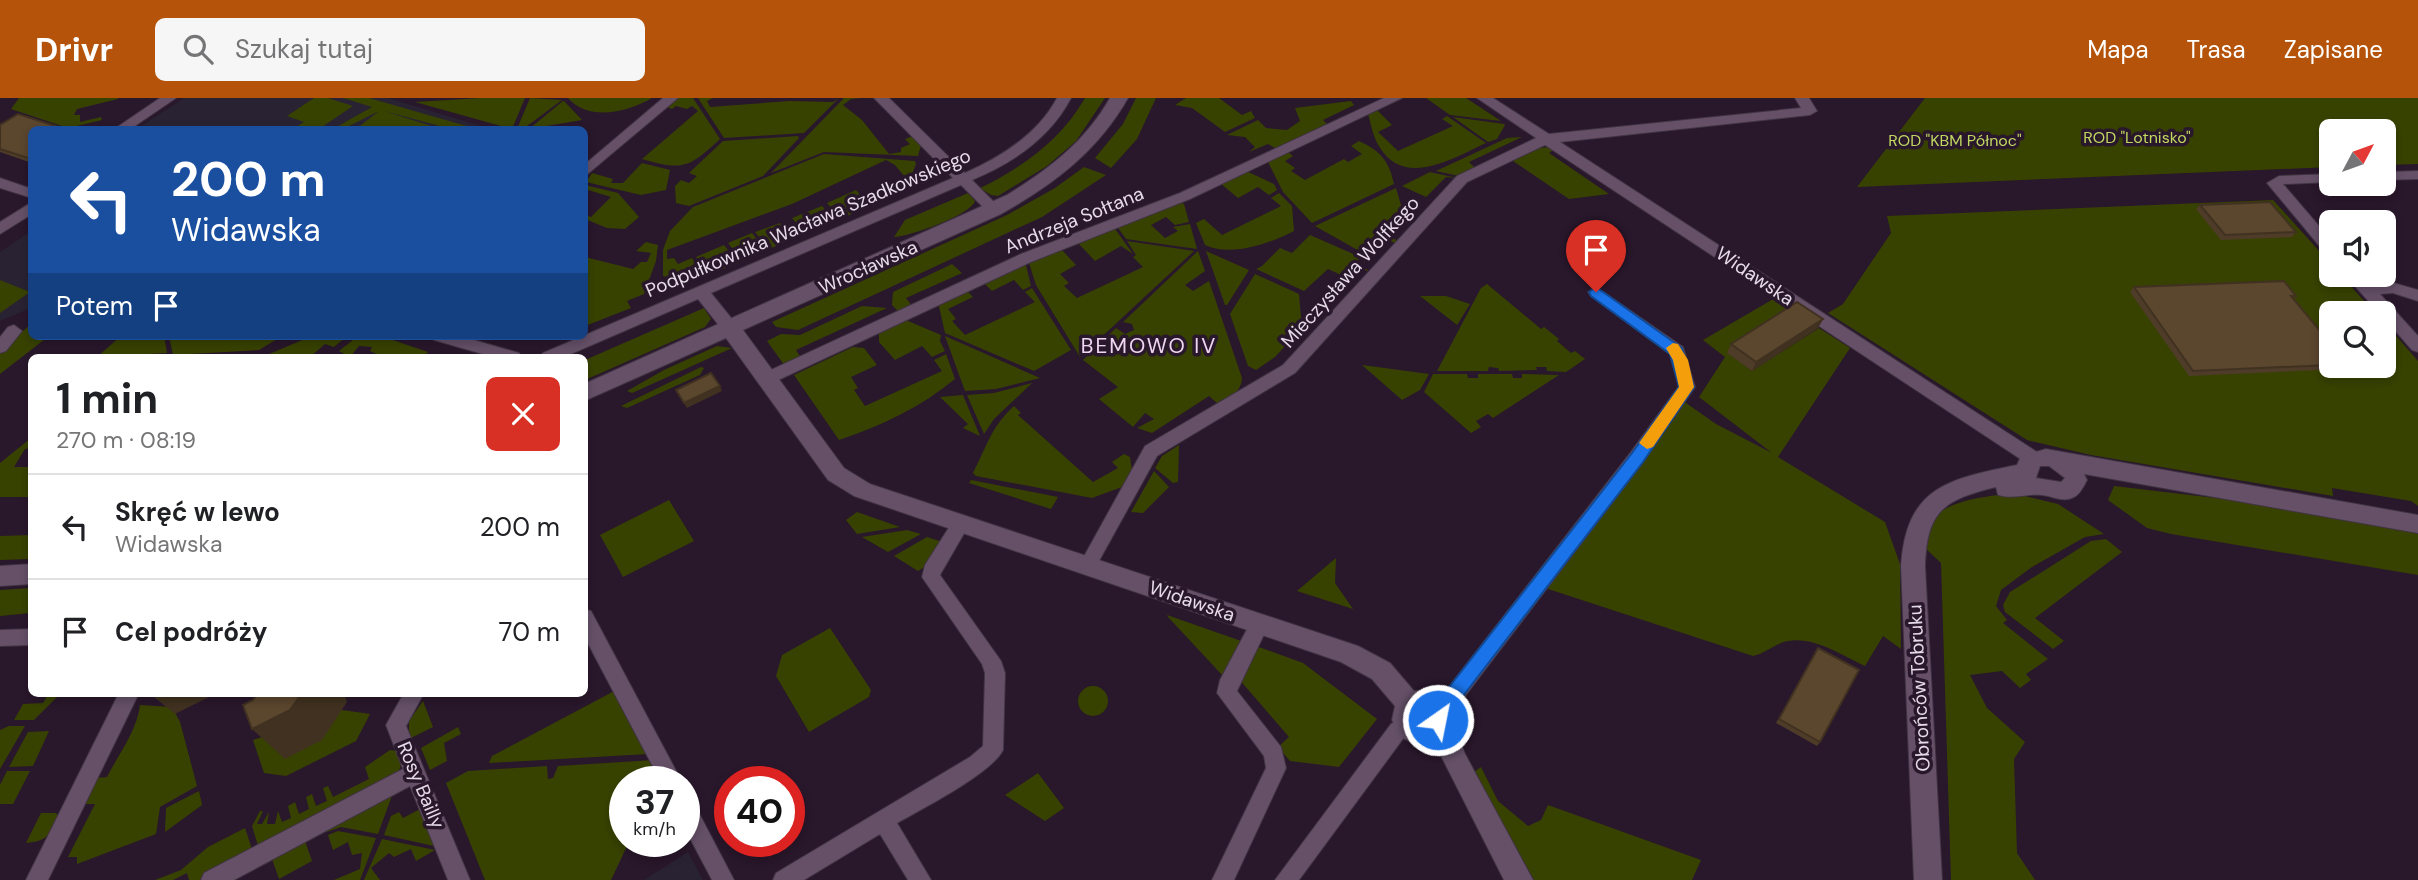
<!DOCTYPE html>
<html lang="pl">
<meta charset="utf-8">
<style>
:root{--surface:#fff;--page:#f6f6f6;--text:#202124;--muted:#757577;--line:#e0e0e0;--accent:#b45309}
body{margin:0;font-family:"DM Sans",sans-serif;background:var(--page);color:var(--text);height:100vh;display:flex;flex-direction:column;font-size:26px;white-space:nowrap}
*{box-sizing:border-box;margin:0}
p{font-size:23px;color:var(--muted)}
.icon{flex:none;width:38px;height:38px;fill:none;stroke:currentColor;stroke-width:2;stroke-linecap:round;stroke-linejoin:round}
.map{position:relative;flex:1;overflow:hidden}
.side{position:absolute;left:28px;top:256px;width:560px;height:343px;display:flex;flex-direction:column;background:var(--surface);border-radius:10px;box-shadow:0 4px 10px #0003}
.side>*{flex:none}
.banner{position:absolute;left:28px;top:28px;width:560px;height:214px;border-radius:10px;box-shadow:0 4px 10px #0003;background:#1a4fa0;color:#fff;overflow:hidden}
.needle{width:46px;rotate:49deg}
.fabs{position:absolute;left:2319px;top:21px;display:grid;gap:14px}
.fabs a{display:grid;place-items:center;width:77px;height:77px;border-radius:10px;background:var(--surface);box-shadow:0 4px 10px #0003;font-size:35px}
.speed{position:absolute;left:609px;top:668px;display:flex;gap:14px;font-size:35px;font-weight:700;text-align:center}
.speed>*{display:grid;place-content:center;width:91px;height:91px;border-radius:50%;background:var(--surface);box-shadow:0 4px 10px #0003;line-height:1}
.speed small{font-size:18px;font-weight:400}
.speed .limit{border:10px solid #d22;background:#fff;color:#111}
.pin{position:absolute;display:grid;place-items:center;width:60px;height:60px;color:#fff;margin:-72px -30px;border-radius:50% 50% 50% 0;rotate:-45deg;box-shadow:0 0 7px #0007}
.pin .icon{rotate:45deg}
.me{position:absolute;width:77px;margin:-38px;rotate:33deg;stroke-linejoin:round;filter:drop-shadow(0 0 5px #0008)}
.turn{display:flex;align-items:center;gap:24px;height:147px;padding:0 28px;font-size:32px}
.turn .icon{width:91px;height:91px;stroke-width:2.5}
.turn b{display:block;font-size:49px;line-height:60px}
.then{display:flex;align-items:center;height:66px;padding:0 28px;background:#0003;gap:14px;font-size:26px}
.round{display:grid;place-items:center;flex:none;width:74px;height:74px;border-radius:10px;background:var(--page)}
.head{display:flex;align-items:center;justify-content:space-between;height:119px;padding:0 28px}
h1{font-size:42px;font-weight:700;line-height:52px}
ul{padding:0;list-style:none}
li{display:flex;align-items:center;gap:21px;height:105px;padding:0 28px;border-top:2px solid var(--line)}
li div{flex:1}
li b{display:block;font-size:26px}
li em{font-style:normal}
header{display:flex;align-items:center;gap:42px;box-sizing:border-box;height:98px;padding:0 35px;background:var(--accent);color:#fff}
header strong{font-size:33px}
nav{display:flex;gap:38px;margin-inline-start:auto;font-size:24px}
.search{width:490px;height:63px;background:var(--page);display:flex;align-items:center;gap:18px;box-sizing:border-box;padding:0 24px;border-radius:10px;color:var(--muted);font-size:26px}
.map>svg:first-child{display:block}
.education{fill:#282232}
.green{fill:#384200}
.lines{fill:none;stroke-linecap:round;stroke-linejoin:round}
.minor-casing{stroke:#403342;stroke-width:2}
.tertiary-casing{stroke:#403342;stroke-width:2}
.minor{fill:#655068;fill-rule:evenodd}
.tertiary{fill:#655068;fill-rule:evenodd}
.wall{fill:#4e3c28}
.shaded-wall{fill:#403120}
.building{fill:#5b462e;stroke:#403120;stroke-width:2}
.route{fill:#1a73e8;stroke:#114b97;stroke-width:2}
.slow{fill:#f59e0b}
.labels{text-anchor:middle;dominant-baseline:central;stroke-width:7;stroke-linejoin:round;paint-order:stroke}
.far-park-label{font-size:16px;fill:#c0d862;stroke:#29172b}
.street-label{font-size:19px;fill:#e7dbe9;stroke:#29172b}
.neighbourhood-label{font-size:21px;letter-spacing:2px;fill:#efd6f2;stroke:#29172b}
</style>
<header>
<strong>Drivr</strong>
<div class="search"><svg class="icon" aria-label="search" viewBox="0 0 24 24"><circle cx="10" cy="10" r="6"/><path d="M15 15l6 6"/></svg>Szukaj tutaj</div>
<nav><a>Mapa</a><a>Trasa</a><a>Zapisane</a></nav>
</header>
<div class="map">
<svg width="2418" height="782" viewBox="0 0 2418 782">
<rect width="100%" height="100%" fill="#29172b"/>
<path class="education" d="M184 0H388L491 31 135 32Z
M31 133V210L0 223V154Z
M688 754 703 782H644Z"/>
<path class="green" d="M19 0H118V1L77 11 74 17H80V24L101 19 102 22 68 30 11 11Z
M314 0H328L353 8 319 31H293L304 24 287 18Z
M343 0H369L477 31H451L384 13 441 31H356L379 13 343 31H333L372 9Z
M481 0H525L512 31 415 4Z
M530 0 562 2 523 31H517Z
M568 0H652C628 14 589 24 568 0Z
M675 0H693L720 41C689 70 683 73 642 61L698 13 692 8 687 11 676 8 672 11 665 8Z
M698 0H713L707 3 710 9 789 3 833 4 839 0 804 35 724 40Z
M844 0H861L851 1 843 7 862 22 889 56 901 54V50L910 46 905 41 913 38 921 47 918 58 824 54 771 75Z
M1085 0H1105L1076 43 1047 68 998 98 991 97 980 90C1023 69 1061 42 1085 0Z
M1136 0H1156L1137 41 1111 70 1095 60 1123 26Z
M1186 0H1219L1242 17 1251 13 1255 20 1225 34 1192 10 1175 7Z
M1426 0H1466L1501 23 1450 17Z
M1925 0H2418V66L2384 67V33H2331V69L1857 89Z
M564 3 582 22 529 31 563 3Z
M1351 3 1354 7 1323 22 1327 26 1275 50 1268 46 1249 54 1255 49 1245 39 1227 37 1258 22 1266 30 1287 32 1300 23 1295 10Z
M1377 12 1392 27 1378 34 1398 53 1453 28 1442 21 1447 18 1486 45C1454 60 1403 91 1379 48 1373 39 1371 26 1368 16Z
M1453 19 1504 26 1505 27 1497 41 1488 44Z
M798 38 799 40 763 78 689 108 676 105 675 88 681 82 689 85 697 78 689 75 723 43Z
M1522 39 1469 64 1475 70 1459 78 1436 73 1507 40Z
M1359 43C1381 53 1389 63 1394 86L1312 125 1283 94 1267 62 1288 54 1293 58 1285 63 1295 70 1291 73 1305 82 1344 61 1348 64 1362 56 1351 48Z
M1551 49 1555 51 1549 55 1609 96 1569 101 1513 63 1539 50Z
M824 56 915 63 916 66 909 84 895 67 886 62 792 106 667 152V161L674 160 678 166 692 160 704 179 686 185 663 178V152L670 133 693 109Z
M642 65 670 72 666 92 641 97 586 84 592 75 613 81 611 85H623Z
M1084 69 1106 77 1042 119 798 232 776 229 772 224 1007 117 1055 90Z
M1246 73 1274 86 1277 92 1269 97 1258 89 1238 100 1220 85Z
M1430 74 1457 80 1446 79 1426 99 1402 88Z
M585 87 618 95 639 119 625 131 607 130 585 121V117L591 119 611 99 585 91Z
M1396 90 1405 121 1389 138 1398 143 1395 145 1385 141 1364 165 1361 154 1315 128Z
M856 92 870 108 840 121 827 105Z
M968 95 975 103C971 117 908 139 894 139L905 122Z
M1279 95 1292 108 1294 133C1269 146 1232 159 1205 147L1196 125 1204 121 1222 137 1281 108 1271 100Z
M2273 102 2331 166V177H2341L2375 215H2331V268H2384V224L2418 263V408L2411 403 2332 390 2333 398 2091 357 2027 342 1828 215 1843 206 1891 135 1887 118Z
M1177 103 1184 106 1189 124 1175 127 1166 119 1151 127 1165 140 1178 133 1173 129 1190 126 1197 151 1126 141 1116 127Z
M822 108 836 123 805 136 792 120Z
M780 125 785 131 793 130 800 138 769 151 755 134Z
M1113 128 1133 156 1121 148 1095 163 1078 145Z
M752 135 766 153 742 163 728 145Z
M1310 137 1358 158 1360 167 1369 173 1359 171 1350 181 1328 171 1304 193 1256 171 1262 168 1280 150 1292 155Z
M1127 143 1194 153 1080 259 1036 187 1028 162 1062 152 1076 167 1060 176 1069 185 1064 188 1077 200 1143 169 1133 159 1136 157Z
M646 144 658 147 656 163 644 196 627 203 631 210 585 228V159L633 171 641 164H647L651 155 636 153Z
M724 147 738 165 709 177 696 159Z
M1198 153 1205 173 1185 187 1193 193 1209 183 1242 280C1241 295 1230 299 1218 306L1209 298 1152 335 1137 330 1154 321 1145 315 1133 329 1099 301 1118 289 1083 262 1116 230 1125 236 1134 232 1132 226 1123 224Z
M1206 153 1249 172 1227 207H1225Z
M1025 163 1031 188 1023 192 1014 182 992 193 982 183Z
M952 166 962 175 906 200 912 208 899 214 892 207 893 194Z
M1255 176 1299 196 1302 230 1275 259 1256 272 1248 268 1230 216Z
M0 182 30 194 0 215Z
M1487 186 1541 231 1544 229 1559 241 1557 243 1571 255 1575 253 1585 261 1566 274 1547 273 1546 269H1536L1537 272 1499 273 1498 270 1489 269 1488 273H1437L1481 190Z
M1032 190 1071 252 1034 273 945 235 938 204 965 191 973 199 948 211 956 221 952 223 965 237 1035 204 1025 194Z
M1420 198H1446L1470 206 1457 227Z
M1775 200 1794 212 1727 254 1752 273 1819 230 1850 250 1778 359 1885 424 1900 466 1901 551 1883 538 1865 568C1843 558 1814 538 1788 543 1776 545 1766 555 1753 558L1539 488 1679 300 1716 326 1772 355 1699 299 1725 259 1703 242Z
M862 208 887 210 796 252 801 260 785 268 767 243 781 236 800 237Z
M704 210 711 221 705 229 585 282V262Z
M901 220 941 237 940 243 945 253 932 259 922 248 895 262 879 244V231Z
M31 226 32 238H49L0 276V253Z
M121 238H164L167 255 97 259Z
M169 238H282L259 252 173 257Z
M312 238H347L334 249 325 246 310 259H262Z
M358 238H381L428 254 423 259H377L379 257 370 253 372 249 359 248 350 259 339 253Z
M945 238 1040 280 996 291 965 293Z
M717 248 732 250 632 295 627 293 664 272Z
M853 249 864 250 877 267 851 279 858 290 854 292 865 308 942 273 934 262 946 256 955 281C921 309 881 328 839 342L794 277Z
M1362 267 1429 276 1420 292 1402 302Z
M701 269 704 270 700 277 627 310 621 308Z
M1433 276H1467L1468 280H1478V276H1512L1513 280H1522V276L1559 277 1493 320 1488 316 1476 323 1481 329 1471 335 1424 294Z
M1032 285 994 321 984 336 967 297 994 295Z
M963 297 980 338 963 330 968 326 940 299Z
M1014 308 1021 315 1018 317 1093 384 1118 370 1112 364 1124 356 1130 359 1132 372 1122 389 1092 400 976 378 973 375C987 348 991 329 1014 308Z
M31 340V350L25 351 14 369H31V399H0V365Z
M1179 347 1178 384 1173 385 1155 370 1162 358Z
M1154 373 1169 389 1143 415 1131 414Z
M971 382 1058 399 1051 411 969 385Z
M2114 388 2249 404 2418 433V477L2171 436 2147 430 2108 402Z
M2012 395 2058 406 2104 436 2085 439 2032 469 2001 492 1996 508 2007 522 2003 525 2048 561 2026 576 2031 582 2020 590 2002 573 1970 577 1987 610 2025 644 2014 661 2017 755 2035 782H1951L1941 465 1924 449C1926 443 1926 433 1929 427 1942 401 1988 399 2012 395Z
M669 402 694 443 623 479 600 437Z
M857 414 900 429 857 436 846 422Z
M907 432 921 436 888 454 862 439Z
M31 437V461L0 462V438Z
M927 439 946 445 929 466 918 473 894 458Z
M2106 441 2122 454 2035 520 2064 543 2053 551 2005 514 2003 507 2010 494 2091 443Z
M1336 460 1335 485 1353 511 1297 493Z
M31 490V515L0 518V492Z
M1167 517 1244 544 1223 578 1168 519Z
M830 530 871 592 869 599 809 634 776 578 782 557Z
M1253 547 1303 565 1377 621 1339 669 1290 663 1278 649 1289 639 1238 580Z
M1078 603a15 15 0 1 1 30 0a15 15 0 1 1-30 0Z
M618 591 648 656 489 665 492 658Z
M49 595H61L34 622H14L23 606 43 605Z
M423 603 433 629 409 641V623Z
M140 607 172 609 180 624 197 688 160 709 156 736 77 766V759H68L95 706H81L95 680 107 679C118 657 137 633 140 607Z
M342 612 370 616 356 643 286 678 264 675 253 642Z
M9 628H25L0 671V632Z
M458 629 461 636 444 645 447 663 430 672 421 650Z
M49 633 33 668 9 669 28 634Z
M390 652 397 653 401 666 399 673 259 751 252 728 260 713H263L257 726H262L269 714 267 726H275L278 713 282 724 291 720 288 708 295 704 299 716 309 711 306 699 312 696 316 708 327 703 323 690 328 688 333 699 369 681 365 669Z
M654 662 658 668 655 684H625V744H629L611 782H485L446 685 468 673 547 668 548 681 553 680 558 668Z
M1481 669 1498 703 1528 728 1541 722 1548 707 1701 762 1692 782H1534L1474 674Z
M7 673H30L13 706H0V687Z
M1038 675 1064 710 1045 723 1005 697Z
M199 693 202 707 165 734 166 710Z
M393 695 378 736 341 729 327 734 326 731Z
M420 711 434 748 384 737 391 718 399 714 403 720Z
M41 715H56L59 719C50 737 47 743 26 745Z
M245 730 253 754 199 782H189L187 775 173 782H155L181 772 208 749Z
M338 733 376 740 360 782H334L360 771 362 755 352 757 348 744 333 752 328 737Z
M382 741 435 752 416 763 411 751 394 759 389 755 371 770 380 782H364Z
M305 743 312 763 279 781 272 761Z"/>
<g class="lines">
<g class="minor-casing">
<path id="minor" d="M160 0H176L129 32H113Z
M663 0H678L584 79V67Z
M874 0H889L965 75C1001 59 1038 36 1057 0H1071C1050 40 1013 65 972 82L999 109V115H989L961 87 711 195 736 226 738 230 736 234H724L698 201 564 259H541L543 255 953 80Z
M1384 0H1402L1190 101 1031 164 774 284 768 286 760 280 762 276 1021 156 1180 95Z
M1477 0H1493L1549 36 1801 10 1795 0H1809L1817 13 1810 17 1560 44 2040 356 2043 361 2040 366H2028L1545 47 1467 84 1295 275 1157 358 1094 472H1082L1079 467 1082 462 1145 348 1283 267 1457 78 1536 40Z
M2418 73V81L2384 82V74Z
M2331 76V84L2283 86 2331 142V157L2326 156 2267 85 2279 78Z
M0 80 32 91V100L0 90Z
M32 104V116L0 136V124Z
M2345 177H2362L2371 186 2394 185 2418 192V203L2393 195 2380 196 2418 238V254L2412 252 2384 220V215H2379Z
M1596 189 1683 249 1695 289 1643 364 1446 623 1439 626 1432 623 1429 617 1432 611 1631 354 1679 288 1670 256 1591 198 1588 194Z
M14 227 22 233 6 253 0 255V239L8 229Z
M432 238H460L519 255 521 259H493L434 242Z
M961 418 967 420 970 425 940 477 1001 563 1005 575 1003 652C992 675 922 711 897 725L931 782H908L880 736 804 782H773L776 775 970 659 983 648 985 575 982 566 922 479 925 467 955 420Z
M584 511 591 513 682 684H661L584 538Z
M1260 518 1267 520 1269 526 1237 593 1281 649 1286 670 1234 782H1212L1266 670 1264 658 1217 595 1220 582 1253 520Z
M32 531V547L0 548V532Z
M119 595H139L48 782H26Z
M404 595H424L406 628 470 782H448L410 688 234 782H201L204 775 403 671 386 627Z
M1406 618 1413 621 1416 627 1413 633 1405 638 1299 782H1275L1391 626Z
M684 697 691 700 734 782H712L684 729Z"/>
</g>
<g class="tertiary-casing">
<path id="tertiary" d="M1110 0H1128C1097 54 1054 86 1001 116L743 232 844 370 870 386 1358 548 1390 565 1414 593 1426 592 1444 602 1465 656 1533 782H1504L1434 644 1419 647 1400 639 1392 622 1395 608 1372 581 1341 564 854 398 828 382 726 240 584 303V286L1007 97C1049 71 1085 44 1110 0ZM1422 614 1424 622 1420 624 1418 616Z
M2046 351 2418 417V435L2084 376 2087 382C2084 388 2080 396 2074 399 2063 405 2053 398 2042 397 2027 395 2013 402 1998 397L1996 389C1943 402 1927 413 1925 468L1942 782H1914L1901 468C1906 389 1948 381 2017 367L2021 358ZM2040 368H2049L2065 380 2061 384 2036 380Z
M32 466V486L0 488V468Z"/>
</g>
<use href="#minor" class="minor"/>
<use href="#tertiary" class="tertiary"/>
</g>
<path class="wall" d="M0 27 32 32V65L0 54Z
M2200 107 2296 134 2292 139 2221 142 2196 111Z
M2134 189 2296 198 2293 201 2331 246V268H2346L2343 271 2189 278 2130 194Z
M1823 221 1818 230 1752 273 1727 255 1731 246Z
M1818 550 1820 644 1817 648 1776 625Z"/>
<path class="shaded-wall" d="M1823 221 1818 230 1752 273 1756 264Z
M720 288 722 293 687 310 684 305Z
M149 595H215V596L175 616Z
M302 595H344L347 604 322 642 285 661 252 631Z"/>
<path class="building" d="M18 16 68 32H32V58L28 60 0 51V27Z
M2270 104 2296 134 2225 137 2200 107Z
M2284 183 2296 198H2291L2331 246V267L2193 273 2134 189Z
M1797 204 1823 221 1756 264 1731 246Z
M711 275 720 288 684 305 676 292Z
M1818 550 1859 572 1820 644 1779 621Z
M258 595H302L290 612 252 631 243 607 253 602Z"/>
<path class="route" d="M1596 189 1682 250 1694 289 1643 364 1447 619 1445 627H1432L1429 622 1432 611 1632 355 1679 289 1670 256 1591 198 1589 194Z"/>
<path class="slow" d="M1673 245 1678 246 1688 262 1694 289 1653 349 1647 351 1639 345 1679 289 1673 262 1666 250Z"/>
<g class="labels">
<g class="far-park-label">
<text x="2137" y="39">ROD "Lotnisko"</text>
<text x="1955" y="42">ROD "KBM Północ"</text>
</g>
<g class="street-label">
<text transform="translate(1074 122) rotate(-22)">Andrzeja Sołtana</text>
<text transform="translate(808 125) rotate(-23)">Podpułkownika Wacława Szadkowskiego</text>
<text transform="translate(868 169) rotate(-24)">Wrocławska</text>
<text transform="translate(1350 174) rotate(-48)">Mieczysława Wolfkego</text>
<text transform="translate(1755 178) rotate(34)">Widawska</text>
<text transform="translate(1192 503) rotate(19)">Widawska</text>
<text transform="translate(1919 590) rotate(-93)">Obrońców Tobruku</text>
<text transform="translate(421 687) rotate(67)">Rosy Bailly</text>
</g>
<g class="neighbourhood-label">
<text x="1149" y="248">BEMOWO IV</text>
</g>
</g>
</svg>
<div class="fabs">
<a><svg class="needle" viewBox="-14 -14 28 28"><path d="M0-13l5 13h-10z" fill="#e53935"/><path d="M0 13l5-13h-10z" fill="#757577"/></svg></a>
<a><svg class="icon" aria-label="sound" viewBox="0 0 24 24"><path d="M4 9h4l5-4v14l-5-4H4zM17 9q2 3 0 6"/></svg></a>
<a><svg class="icon" aria-label="search" viewBox="0 0 24 24"><circle cx="10" cy="10" r="6"/><path d="M15 15l6 6"/></svg></a>
</div>
<div class="speed"><div>37<small>km/h</small></div><div class="limit">40</div></div>
<div class="pin" style="left:1596px;top:194px;background:#d93025"><svg class="icon" aria-label="arrive" viewBox="0 0 24 24"><path d="M6 21V4h12l-3 4 3 4H6"/></svg></div>
<svg class="me" style="left:1438px;top:622px" viewBox="-20 -20 40 40"><circle r="17" fill="#1a73e8" stroke="#fff" stroke-width="3"/><path d="M0-11L8 9 0 5-8 9z" fill="#fff"/></svg>
<div class="banner">
<div class="turn"><svg class="icon" aria-label="left" viewBox="0 0 24 24"><path d="M17 20v-9H6M10 6l-5 5 5 5"/></svg><div><b>200 m</b>Widawska</div></div>
<div class="then">Potem<svg class="icon" aria-label="arrive" viewBox="0 0 24 24"><path d="M6 21V4h12l-3 4 3 4H6"/></svg></div>
</div>
<section class="side">
<div class="head"><div><h1>1 min</h1><p>270 m · 08:19</p></div><a class="round" style="background:#d93025;color:#fff"><svg class="icon" aria-label="close" viewBox="0 0 24 24"><path d="M6 6l12 12M18 6L6 18"/></svg></a></div>
<ul>
<li><svg class="icon" aria-label="left" viewBox="0 0 24 24"><path d="M17 20v-9H6M10 6l-5 5 5 5"/></svg><div><b>Skręć w lewo</b><p>Widawska</p></div><em>200 m</em></li>
<li><svg class="icon" aria-label="arrive" viewBox="0 0 24 24"><path d="M6 21V4h12l-3 4 3 4H6"/></svg><div><b>Cel podróży</b></div><em>70 m</em></li>
</ul>
</section>
</div>
